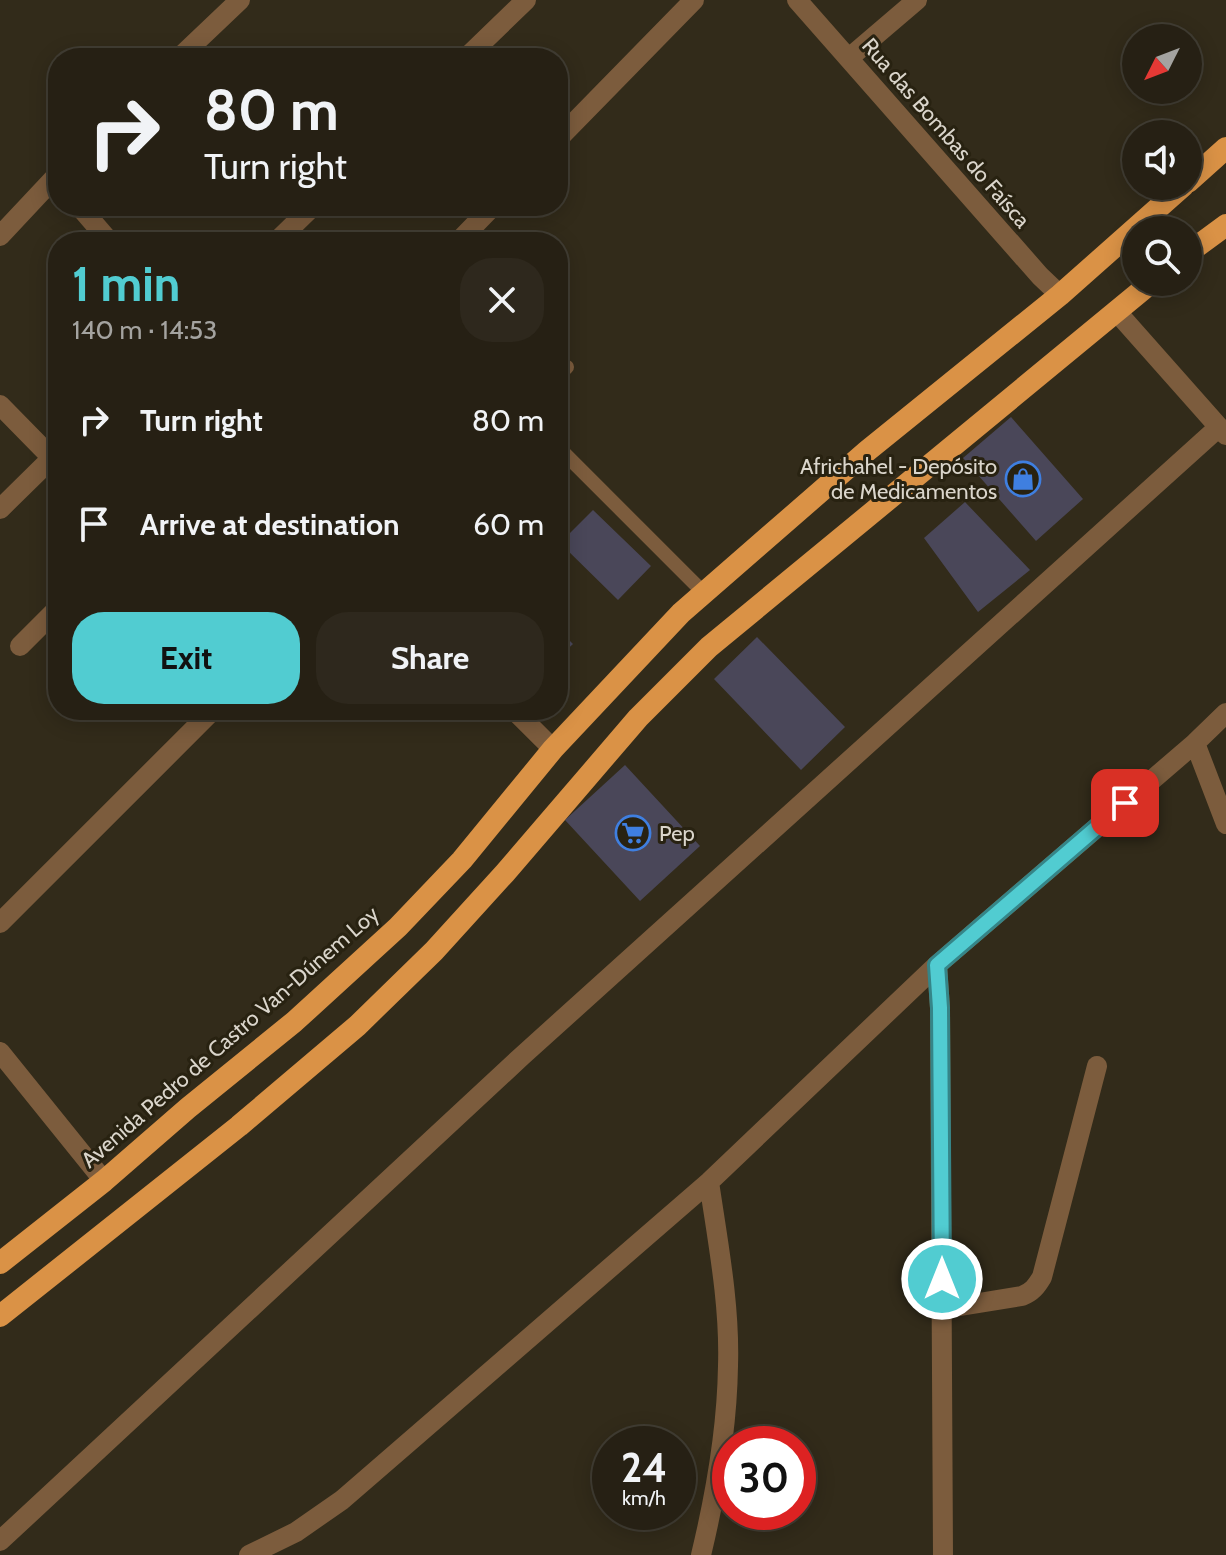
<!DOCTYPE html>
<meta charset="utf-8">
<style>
:root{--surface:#262014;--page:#2e281d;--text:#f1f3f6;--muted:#a4a3a0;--line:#423e34;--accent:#51ccd1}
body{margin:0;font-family:Cabin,sans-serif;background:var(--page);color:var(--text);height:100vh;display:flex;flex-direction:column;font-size:30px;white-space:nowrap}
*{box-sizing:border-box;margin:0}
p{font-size:26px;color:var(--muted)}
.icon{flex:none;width:44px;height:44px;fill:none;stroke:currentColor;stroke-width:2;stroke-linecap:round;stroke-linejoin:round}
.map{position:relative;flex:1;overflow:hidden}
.details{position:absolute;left:48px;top:232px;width:520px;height:488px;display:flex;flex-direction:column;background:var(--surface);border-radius:32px;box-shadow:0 4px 20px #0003,0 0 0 2px var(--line)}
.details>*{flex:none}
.banner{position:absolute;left:48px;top:48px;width:520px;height:168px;border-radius:32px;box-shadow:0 4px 20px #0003,0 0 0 2px var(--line);background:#262014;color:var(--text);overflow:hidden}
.needle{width:52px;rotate:228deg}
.tools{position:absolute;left:1122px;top:24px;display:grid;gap:16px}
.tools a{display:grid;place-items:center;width:80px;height:80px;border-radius:50%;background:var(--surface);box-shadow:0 4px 20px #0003,0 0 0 2px var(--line);font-size:40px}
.speed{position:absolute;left:592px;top:1426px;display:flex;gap:16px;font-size:40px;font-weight:700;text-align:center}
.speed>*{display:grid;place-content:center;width:104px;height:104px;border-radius:50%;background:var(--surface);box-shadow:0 4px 20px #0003,0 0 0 2px var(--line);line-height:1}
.speed small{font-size:20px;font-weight:400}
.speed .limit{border:12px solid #d22;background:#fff;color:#111}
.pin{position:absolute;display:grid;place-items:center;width:68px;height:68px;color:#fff;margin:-34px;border-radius:16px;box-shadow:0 4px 12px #0006}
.me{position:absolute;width:88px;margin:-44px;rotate:0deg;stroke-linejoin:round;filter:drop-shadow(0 0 6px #0008)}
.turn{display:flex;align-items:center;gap:28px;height:168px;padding:0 24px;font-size:36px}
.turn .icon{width:104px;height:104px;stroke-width:2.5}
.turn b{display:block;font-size:56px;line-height:68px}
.round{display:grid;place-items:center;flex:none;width:84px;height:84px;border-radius:32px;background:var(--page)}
.head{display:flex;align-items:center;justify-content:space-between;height:136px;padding:0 24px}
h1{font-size:48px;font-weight:700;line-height:60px;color:var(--accent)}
.primary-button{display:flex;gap:16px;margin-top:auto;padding:16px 24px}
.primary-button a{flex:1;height:92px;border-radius:32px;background:var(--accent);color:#111;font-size:32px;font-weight:700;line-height:92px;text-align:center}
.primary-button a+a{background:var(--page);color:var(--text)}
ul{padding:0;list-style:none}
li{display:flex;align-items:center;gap:24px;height:104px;padding:0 24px}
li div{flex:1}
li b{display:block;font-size:30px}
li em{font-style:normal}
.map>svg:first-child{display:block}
.building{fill:#4a4759}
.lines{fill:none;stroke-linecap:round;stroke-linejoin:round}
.service{stroke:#7c5c3d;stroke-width:14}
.minor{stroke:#7c5c3d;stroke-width:20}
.trunk{stroke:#da9246;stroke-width:22}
.route-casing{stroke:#358588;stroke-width:20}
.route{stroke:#51ccd1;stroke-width:14}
.labels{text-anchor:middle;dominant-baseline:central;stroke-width:6;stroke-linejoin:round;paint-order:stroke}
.street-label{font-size:22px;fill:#dad5cb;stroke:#282211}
.poi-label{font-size:22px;fill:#dad5cb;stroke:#282211;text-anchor:end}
</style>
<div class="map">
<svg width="1226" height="1555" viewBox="0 0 1226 1555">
<rect width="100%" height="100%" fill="#322b1a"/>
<path class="building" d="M1011 417 1083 499 1036 541 963 458Z
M965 502 1030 570 978 612 924 538Z
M593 510 651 566 618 600 560 543Z
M558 629 573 644 558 658Z
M757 637 845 727 801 770 714 679Z
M625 765 700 846 640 901 565 820Z"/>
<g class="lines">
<path class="service" d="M558 376 567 367
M558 447 704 593"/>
<path class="minor" d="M797 0 1040 276 1060 295
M179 58 240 0
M466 58 526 0
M849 58 917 0
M558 139 694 0
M79 206 110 242
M0 236 58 174
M276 242 313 206
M458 242 493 206
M1116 311 1226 435
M0 405 52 458
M0 509 58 452
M20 646 58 608
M514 710 553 749
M1195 743 1226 824
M0 923 213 710
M937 965 940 1008 943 1555
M0 1052 104 1181
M942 1309 1022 1296C1032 1292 1036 1287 1042 1277L1097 1066
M0 1541 522 1056 1219 427
M249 1555 296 1532 342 1500 709 1182 937 965 1195 743 1226 713
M701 1555C716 1493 727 1430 728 1366 730 1305 718 1243 709 1182"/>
<path class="trunk" d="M1188 182 1226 148
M1188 253 1226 225
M0 1263 104 1181 188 1108 294 1022 398 927 462 860 553 749 681 613 867 451 1060 295 1183 186
M0 1316 239 1126 357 1026 434 951 505 873 638 718 709 647 1152 282"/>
</g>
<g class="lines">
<g class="route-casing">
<path id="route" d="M942 1279 940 1008 937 965 1125 803"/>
</g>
<use href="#route" class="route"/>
</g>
<defs>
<g id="shop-ring" transform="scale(1.8)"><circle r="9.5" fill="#282211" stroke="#3f7fe0" stroke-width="1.5"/><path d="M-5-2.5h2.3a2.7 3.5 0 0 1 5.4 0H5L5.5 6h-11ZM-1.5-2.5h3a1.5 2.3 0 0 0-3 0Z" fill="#3f7fe0"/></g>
<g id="supermarket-ring" transform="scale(1.8)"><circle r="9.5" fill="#282211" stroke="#3f7fe0" stroke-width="1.5"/><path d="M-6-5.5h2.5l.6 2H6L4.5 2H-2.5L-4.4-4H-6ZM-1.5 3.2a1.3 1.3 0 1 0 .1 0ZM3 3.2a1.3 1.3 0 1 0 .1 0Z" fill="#3f7fe0"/></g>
</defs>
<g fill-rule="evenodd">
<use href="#shop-ring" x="1023" y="479"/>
<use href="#supermarket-ring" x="633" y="833"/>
</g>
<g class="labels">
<g class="street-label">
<text transform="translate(946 133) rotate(49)">Rua das Bombas do Faísca</text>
<text transform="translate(230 1037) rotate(-41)">Avenida Pedro de Castro Van-Dúnem Loy</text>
</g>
<g class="poi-label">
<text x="997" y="466">Africhahel - Depósito<tspan x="997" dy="25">de Medicamentos</tspan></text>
<text x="659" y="833" text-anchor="start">Pep</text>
</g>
</g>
</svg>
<div class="tools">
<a><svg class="needle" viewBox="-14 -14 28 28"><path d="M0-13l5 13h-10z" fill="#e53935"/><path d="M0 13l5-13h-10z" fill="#a4a3a0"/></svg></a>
<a><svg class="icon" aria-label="sound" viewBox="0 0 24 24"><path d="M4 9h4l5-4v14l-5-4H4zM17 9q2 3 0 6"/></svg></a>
<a><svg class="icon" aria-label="search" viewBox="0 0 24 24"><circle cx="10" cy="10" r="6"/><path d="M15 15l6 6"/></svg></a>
</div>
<div class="speed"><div>24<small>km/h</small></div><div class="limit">30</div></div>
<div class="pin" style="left:1125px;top:803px;background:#d93025"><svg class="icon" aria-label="arrive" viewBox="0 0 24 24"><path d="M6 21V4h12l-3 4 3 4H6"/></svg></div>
<svg class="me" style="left:942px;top:1279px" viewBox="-20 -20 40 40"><circle r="17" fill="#51ccd1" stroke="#fff" stroke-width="3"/><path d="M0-11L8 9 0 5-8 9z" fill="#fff"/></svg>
<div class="banner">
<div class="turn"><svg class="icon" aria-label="right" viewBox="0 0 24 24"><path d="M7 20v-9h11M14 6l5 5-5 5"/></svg><div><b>80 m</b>Turn right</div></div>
</div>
<section class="details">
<div class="head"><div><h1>1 min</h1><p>140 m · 14:53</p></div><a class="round"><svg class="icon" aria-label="close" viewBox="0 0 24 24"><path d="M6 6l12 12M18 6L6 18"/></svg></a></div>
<ul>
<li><svg class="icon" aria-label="right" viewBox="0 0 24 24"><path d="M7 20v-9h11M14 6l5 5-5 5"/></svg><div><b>Turn right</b></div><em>80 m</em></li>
<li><svg class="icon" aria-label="arrive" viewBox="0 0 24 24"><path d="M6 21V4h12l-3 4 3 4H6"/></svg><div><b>Arrive at destination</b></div><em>60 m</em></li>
</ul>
<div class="primary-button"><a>Exit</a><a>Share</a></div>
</section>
</div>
